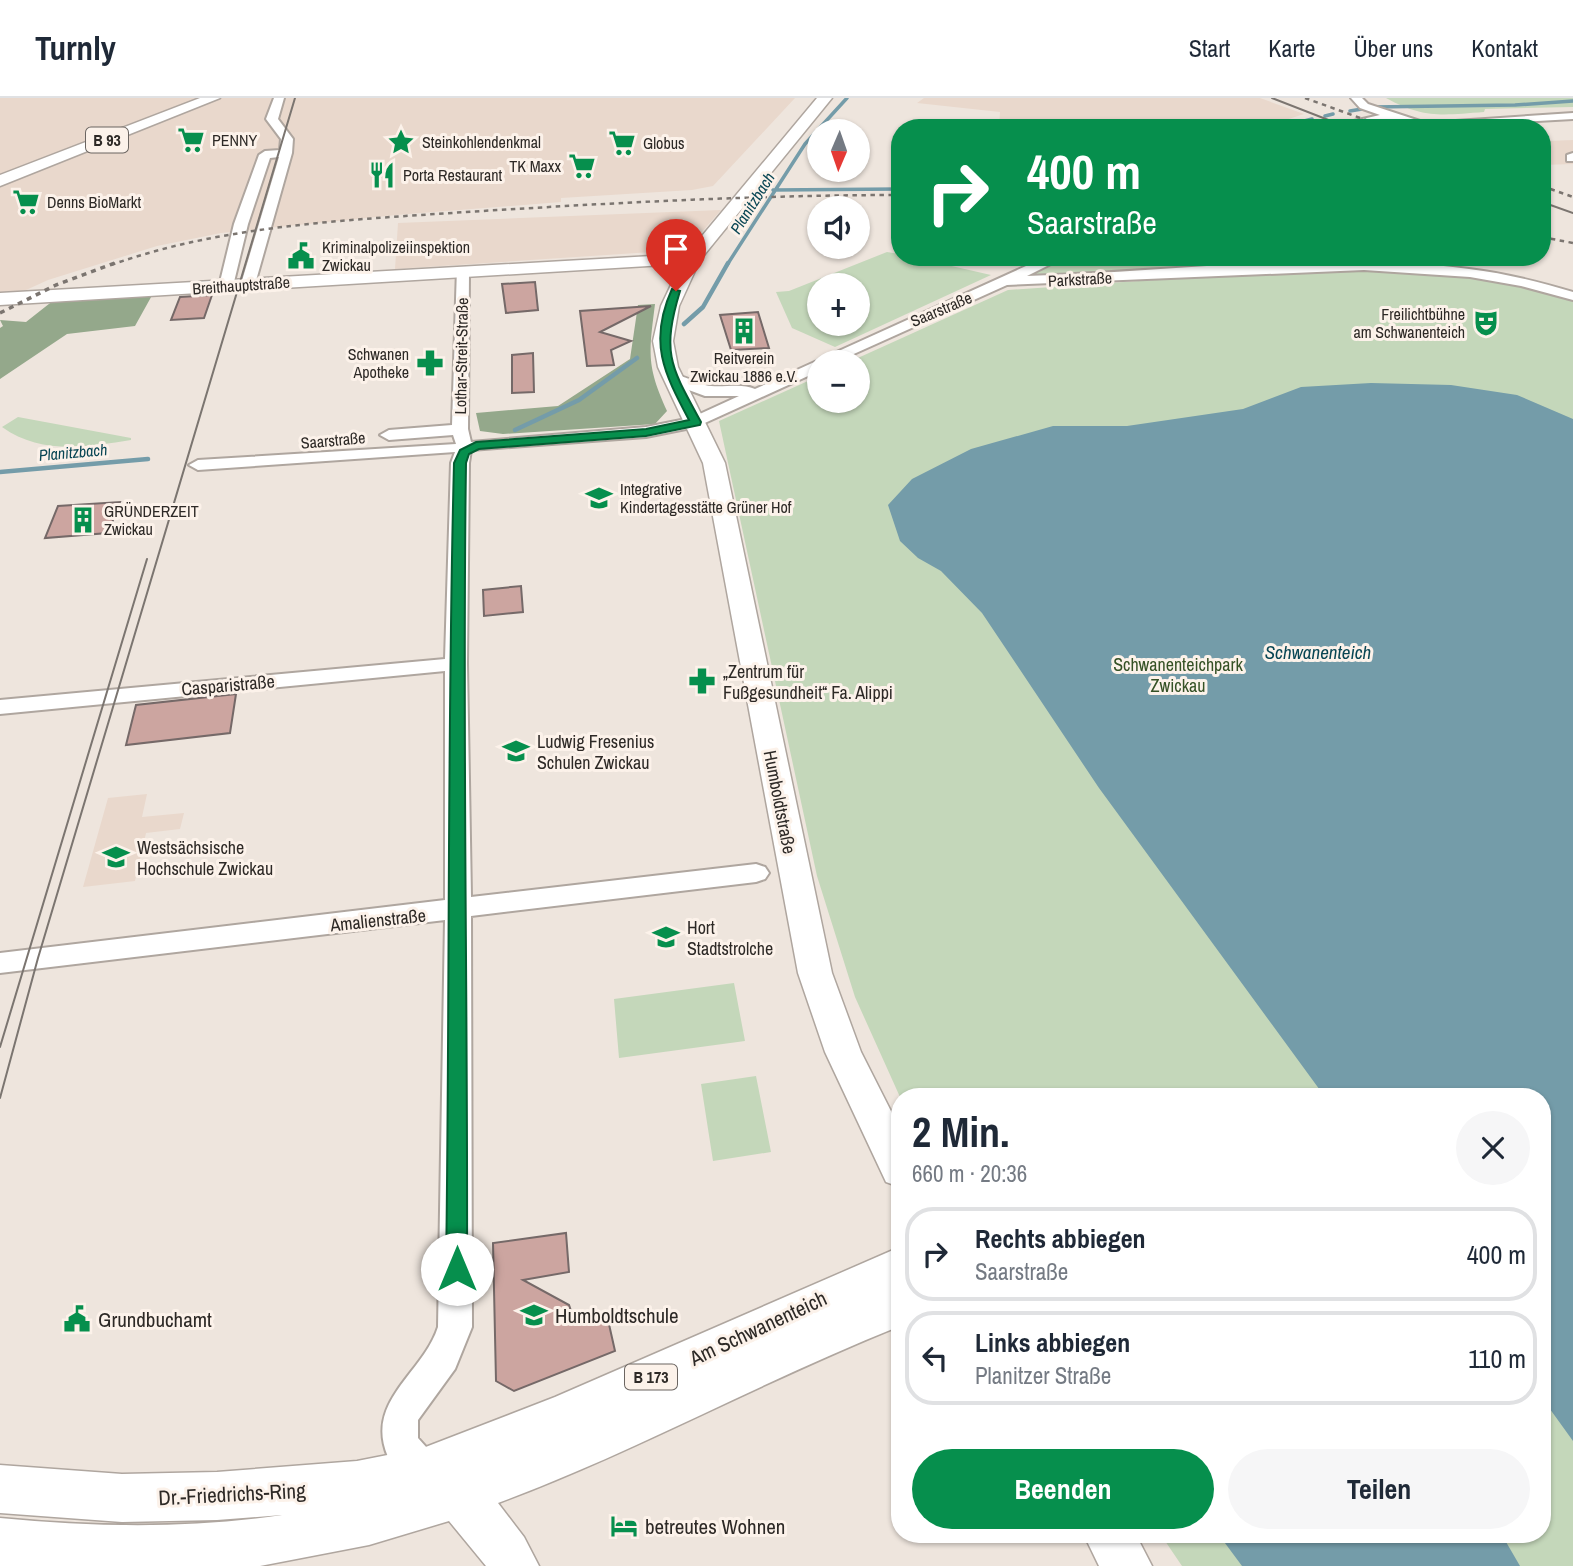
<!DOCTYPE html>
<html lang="de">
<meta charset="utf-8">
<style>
:root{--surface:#fff;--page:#f6f6f7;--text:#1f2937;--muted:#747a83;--line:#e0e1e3;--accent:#068f4d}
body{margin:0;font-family:"Archivo Narrow",sans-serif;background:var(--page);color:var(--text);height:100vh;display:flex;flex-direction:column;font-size:26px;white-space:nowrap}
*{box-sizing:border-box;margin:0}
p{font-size:23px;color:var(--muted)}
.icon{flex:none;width:38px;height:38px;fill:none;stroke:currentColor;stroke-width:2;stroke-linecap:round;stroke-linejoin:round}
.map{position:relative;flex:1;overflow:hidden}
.panel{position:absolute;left:891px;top:990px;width:660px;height:455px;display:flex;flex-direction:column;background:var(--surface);border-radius:28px;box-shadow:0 2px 5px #0004}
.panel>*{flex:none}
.guide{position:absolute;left:891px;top:21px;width:660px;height:147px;border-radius:28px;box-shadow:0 2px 5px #0004;background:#068f4d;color:#fff;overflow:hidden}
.needle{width:46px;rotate:182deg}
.tools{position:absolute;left:807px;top:21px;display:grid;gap:14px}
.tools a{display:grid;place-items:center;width:63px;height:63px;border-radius:50%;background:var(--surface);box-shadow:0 2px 5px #0004;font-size:35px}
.pin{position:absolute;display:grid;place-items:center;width:60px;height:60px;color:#fff;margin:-72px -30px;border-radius:50% 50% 50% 0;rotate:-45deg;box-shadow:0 0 7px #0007}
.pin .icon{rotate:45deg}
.me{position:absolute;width:77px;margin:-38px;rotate:0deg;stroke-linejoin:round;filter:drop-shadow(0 0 5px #0008)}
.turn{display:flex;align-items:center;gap:24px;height:147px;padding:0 21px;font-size:32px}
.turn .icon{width:91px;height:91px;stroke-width:2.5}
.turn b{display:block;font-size:49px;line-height:60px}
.round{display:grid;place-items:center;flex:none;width:74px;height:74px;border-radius:37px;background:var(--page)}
.summary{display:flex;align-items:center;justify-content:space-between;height:119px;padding:0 21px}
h1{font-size:42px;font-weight:700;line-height:52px}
.cta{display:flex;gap:14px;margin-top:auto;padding:14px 21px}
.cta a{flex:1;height:80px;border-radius:42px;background:var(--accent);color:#fff;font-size:28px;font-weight:700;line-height:80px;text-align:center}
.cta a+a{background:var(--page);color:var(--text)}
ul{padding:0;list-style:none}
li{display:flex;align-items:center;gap:21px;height:94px;margin:0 14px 10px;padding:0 7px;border:4px solid var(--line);border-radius:28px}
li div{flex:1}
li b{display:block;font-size:26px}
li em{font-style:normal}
header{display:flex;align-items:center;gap:42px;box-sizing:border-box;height:98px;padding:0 35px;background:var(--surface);border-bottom:2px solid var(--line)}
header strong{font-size:33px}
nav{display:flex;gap:38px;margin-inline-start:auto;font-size:24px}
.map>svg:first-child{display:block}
.built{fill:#e9d8cc}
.green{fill:#c4d7ba;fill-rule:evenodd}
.forest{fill:#94a88b}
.water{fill:#749ca9}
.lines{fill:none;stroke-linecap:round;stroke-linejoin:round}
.stream-far1{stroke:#749ca9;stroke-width:3.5}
.stream{stroke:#749ca9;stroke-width:4.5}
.building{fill:#cca5a0;stroke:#756968;stroke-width:2}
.minor-casing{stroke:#afa69f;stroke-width:4}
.major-casing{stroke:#afa69f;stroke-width:3}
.minor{fill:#fff;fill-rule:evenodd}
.major{fill:#fff;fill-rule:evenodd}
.tram{stroke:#7b7570;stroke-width:2}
.rail-far1{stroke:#7b7570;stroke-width:2.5;stroke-dasharray:4.5 4.5;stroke-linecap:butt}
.rail{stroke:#7b7570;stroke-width:3.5;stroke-dasharray:5 5;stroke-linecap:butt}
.route{fill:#068f4d;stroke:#045d32;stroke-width:2}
.labels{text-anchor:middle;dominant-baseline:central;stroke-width:6;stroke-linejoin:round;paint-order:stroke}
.shield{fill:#fcf2ea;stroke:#6b6561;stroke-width:2}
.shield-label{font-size:16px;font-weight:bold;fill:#2d2926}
.far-poi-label{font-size:16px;fill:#2d2926;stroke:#fcf2ea;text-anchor:start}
.far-water-label{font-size:16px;font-style:italic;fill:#094654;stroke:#fcf2ea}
.far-street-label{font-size:16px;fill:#2d2926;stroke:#fcf2ea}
.park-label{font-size:18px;fill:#355125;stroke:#fcf2ea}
.poi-label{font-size:18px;fill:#2d2926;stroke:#fcf2ea;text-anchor:start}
.street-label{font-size:18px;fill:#2d2926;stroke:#fcf2ea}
.water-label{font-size:19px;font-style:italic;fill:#094654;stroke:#fcf2ea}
.near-poi-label{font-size:21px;fill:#2d2926;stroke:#fcf2ea;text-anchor:start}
.near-street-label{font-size:21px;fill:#2d2926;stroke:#fcf2ea}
</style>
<header>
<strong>Turnly</strong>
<nav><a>Start</a><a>Karte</a><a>Über uns</a><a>Kontakt</a></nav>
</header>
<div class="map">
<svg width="1573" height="1468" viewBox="0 0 1573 1468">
<rect width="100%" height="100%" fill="#eee5dd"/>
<path class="built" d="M0 0H795L713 88 692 92 561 100V104L396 117 221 135 157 148 48 182 0 204Z
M924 0H1260L1304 16 1261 30H1159L1142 25 1128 30H999L1000 14 917 5Z
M1542 40 1548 43 1573 42V66L1542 67Z
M721 112 688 150 682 152 395 171 398 125Z
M147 696 142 719 184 715 180 731 146 735 135 783 83 789 108 700Z"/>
<path class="green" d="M1386 0H1573V9L1485 11 1484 14C1443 17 1424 21 1386 0Z
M887 154 899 156 900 159H912L991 177 835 249 792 230 776 194 789 193ZM858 187V226H819V187Z
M1072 159H1089L1110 165 1149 159H1240L1252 167 1149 175 1028 178Z
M1251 159H1454L1455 164 1349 160 1263 164Z
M1343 169 1478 177 1573 200V1468H1182L1161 1437H1542V999H900L855 899 817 778 719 323 819 278V303H858V264H849L1008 192Z
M18 319 131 340V342C86 349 41 357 2 329Z
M734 885 745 943 619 960 614 901Z
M756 978 771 1054 713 1063 701 986Z"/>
<path class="forest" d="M155 192 135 228 67 236 0 281V230L3 228 0 222 26 224 59 198Z
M655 206C649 255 646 267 667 313L655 326 503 336 480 333 476 315 558 308 630 261 638 207Z"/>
<path class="water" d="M1371 285 1451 287 1517 297 1573 321V1343L1542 1300V999H1325L1099 690 982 515 941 473 918 460 900 443 888 407 912 381 971 351 1053 328H1127L1243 311 1301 289Z
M1219 1437H1502L1520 1468H1242Z"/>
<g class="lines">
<path class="stream-far1" d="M1373 9 1515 7 1573 3
M1350 13 1362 11
M1325 18 1333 16
M1278 30 1312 21
M773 92 900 91
M727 167 805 46 847 0"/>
<path class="stream" d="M684 226 703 209 728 165
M515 332 579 302 637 260
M0 374 148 361"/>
</g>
<path class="building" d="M535 184 538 212 506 215 502 186Z
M212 197 204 220 171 222 180 199Z
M651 208 600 234 631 243 611 252 614 267 587 268 580 213Z
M758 214 769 250 731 252 720 217Z
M533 255 534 294 512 295V257Z
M120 404 108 435 45 440 58 408Z
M521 488 523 514 484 518 483 492Z
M236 596 230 635 126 647 136 607Z
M566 1135 569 1174 523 1182 569 1207 574 1222 606 1213 615 1253 514 1293 496 1283 493 1145Z"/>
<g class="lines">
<g class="minor-casing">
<path id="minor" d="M274 0H284L278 21 293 41 292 55 255 186 248 190 241 186 279 59 270 60 248 126 233 188 226 192 221 191 219 188 234 126 259 57 265 53 280 52 281 41 266 21Z
M1351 0H1362L1368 6 1426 25 1573 15V21L1419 30 1392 21 1347 30H1323L1380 17 1360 10Z
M1573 55V63H1567V57Z
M1046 159H1065L1027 178C1173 174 1323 152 1469 171 1504 175 1539 184 1573 194V202L1521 188 1470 179 1364 172 1007 187 836 264H819V273L696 329 646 339 471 352 469 365 467 566 471 799 756 766 765 769 769 775 765 781 756 784 471 818 472 1229 455 1271 418 1322V1340L436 1360 441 1373 436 1386 423 1391C408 1385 395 1374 388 1359 364 1303 423 1276 438 1229L445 822 0 875V855L445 802V573L0 616V602L445 561 451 365 455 354 198 372 189 367 198 362 456 346 453 337 389 342 380 337 389 332 452 327 457 170H467L469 173 468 331 471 344 646 329 691 320 739 298H705L667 284 665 281 667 278C680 274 692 284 705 287 721 291 740 284 755 291Z"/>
</g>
<g class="major-casing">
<path id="major" d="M200 0H220L0 88V77Z
M817 0H832L700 162 679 208 673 243 678 269 725 365 832 875 861 954 900 1031V1089L886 1084 825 954 798 875 703 365 658 269 653 243 661 208 681 166 0 207V195L687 156Z
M900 1149V1228C764 1282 635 1354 498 1405L524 1439 539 1468H486L449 1423 369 1447 260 1468H0V1420C94 1429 188 1431 282 1417L217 1422 122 1424 0 1415V1367L122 1376 217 1374 357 1363 423 1350 555 1299Z
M1084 1437H1136L1152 1468H1099Z"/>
</g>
<use href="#minor" class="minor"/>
<use href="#major" class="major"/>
<path class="tram" d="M1272 0 1349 30
M1542 104 1573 115
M0 949 147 461
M0 1000 38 860 295 0"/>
<path class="rail-far1" d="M1305 0 1388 30
M1542 88 1573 99
M1542 139 1573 145
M111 167C223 127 348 122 466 114 611 105 755 97 900 97"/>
<path class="rail" d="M0 215 56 187 115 165"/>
</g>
<path class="route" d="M672 191 680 193C661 256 671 269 701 324L700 327 646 338 479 351 469 356 466 365C462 633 468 902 467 1171L464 1178 457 1181 449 1178 446 1171C450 902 447 633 454 365L460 352 476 344 646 331 689 322C664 275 648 244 672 191Z"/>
<defs>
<g id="supermarket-bare" transform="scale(2.1)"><path d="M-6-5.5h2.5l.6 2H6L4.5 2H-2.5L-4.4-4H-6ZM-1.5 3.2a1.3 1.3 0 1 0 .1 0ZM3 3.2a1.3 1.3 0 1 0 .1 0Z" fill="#068f4d" stroke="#fcf2ea" stroke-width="2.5" paint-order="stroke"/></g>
<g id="sight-bare" transform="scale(2.1)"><path d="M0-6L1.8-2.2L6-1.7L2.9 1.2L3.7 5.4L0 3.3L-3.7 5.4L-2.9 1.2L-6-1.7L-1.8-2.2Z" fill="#068f4d" stroke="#fcf2ea" stroke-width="2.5" paint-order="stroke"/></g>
<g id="restaurant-bare" transform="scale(2.1)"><path d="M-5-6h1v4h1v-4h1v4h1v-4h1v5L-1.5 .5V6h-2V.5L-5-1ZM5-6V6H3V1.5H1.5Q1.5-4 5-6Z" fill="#068f4d" stroke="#fcf2ea" stroke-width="2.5" paint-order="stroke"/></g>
<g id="civic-bare" transform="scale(2.1)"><path d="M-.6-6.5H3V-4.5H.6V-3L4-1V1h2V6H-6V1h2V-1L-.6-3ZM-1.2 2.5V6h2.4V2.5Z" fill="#068f4d" stroke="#fcf2ea" stroke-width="2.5" paint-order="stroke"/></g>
<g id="theatre-bare" transform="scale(2.1)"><path d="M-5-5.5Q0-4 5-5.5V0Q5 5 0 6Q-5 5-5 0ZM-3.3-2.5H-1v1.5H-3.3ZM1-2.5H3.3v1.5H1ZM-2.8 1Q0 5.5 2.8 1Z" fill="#068f4d" stroke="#fcf2ea" stroke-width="2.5" paint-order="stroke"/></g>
<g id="building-bare" transform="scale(2.1)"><path d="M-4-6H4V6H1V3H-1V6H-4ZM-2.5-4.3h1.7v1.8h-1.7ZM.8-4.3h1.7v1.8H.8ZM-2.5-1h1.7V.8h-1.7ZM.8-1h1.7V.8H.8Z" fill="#068f4d" stroke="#fcf2ea" stroke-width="2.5" paint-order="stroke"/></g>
<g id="pharmacy-bare" transform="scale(2.1)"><path d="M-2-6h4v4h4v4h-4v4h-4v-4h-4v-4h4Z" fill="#068f4d" stroke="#fcf2ea" stroke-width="2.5" paint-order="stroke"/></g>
<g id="school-bare" transform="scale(2.1)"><path d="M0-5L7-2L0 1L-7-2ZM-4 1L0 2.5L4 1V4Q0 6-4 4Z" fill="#068f4d" stroke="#fcf2ea" stroke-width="2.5" paint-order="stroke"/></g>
<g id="university-bare" transform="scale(2.1)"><path d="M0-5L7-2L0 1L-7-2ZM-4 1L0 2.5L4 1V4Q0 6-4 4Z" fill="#068f4d" stroke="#fcf2ea" stroke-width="2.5" paint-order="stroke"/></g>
<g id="hotel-bare" transform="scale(2.1)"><path d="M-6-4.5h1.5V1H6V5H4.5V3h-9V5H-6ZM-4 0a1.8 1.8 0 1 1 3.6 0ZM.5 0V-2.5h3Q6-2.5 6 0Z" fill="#068f4d" stroke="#fcf2ea" stroke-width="2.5" paint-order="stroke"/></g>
</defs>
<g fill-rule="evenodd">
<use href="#supermarket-bare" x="191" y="42"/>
<use href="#sight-bare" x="401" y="44"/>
<use href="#supermarket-bare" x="622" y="45"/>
<use href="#supermarket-bare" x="582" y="68"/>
<use href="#restaurant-bare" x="382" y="77"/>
<use href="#supermarket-bare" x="26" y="104"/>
<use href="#civic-bare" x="301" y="158"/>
<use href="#theatre-bare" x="1486" y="225"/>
<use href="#building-bare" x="744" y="233"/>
<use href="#pharmacy-bare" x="430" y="265"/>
<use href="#school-bare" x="599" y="400"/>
<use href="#building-bare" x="83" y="422"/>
<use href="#pharmacy-bare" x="702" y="583"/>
<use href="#school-bare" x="516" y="653"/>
<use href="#university-bare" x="116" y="759"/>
<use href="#school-bare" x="666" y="839"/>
<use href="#school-bare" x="534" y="1217"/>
<use href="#civic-bare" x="77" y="1221"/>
<use href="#hotel-bare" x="624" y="1428"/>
</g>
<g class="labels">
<g class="shield">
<rect x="86" y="29.5" width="42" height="25" rx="5"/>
<rect x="625" y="1266.5" width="52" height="25" rx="5"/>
</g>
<g class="shield-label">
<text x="107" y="42">B 93</text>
<text x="651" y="1279">B 173</text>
</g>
<g class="far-poi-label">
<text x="212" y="42">PENNY</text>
<text x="422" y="44">Steinkohlendenkmal</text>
<text x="643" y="45">Globus</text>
<text x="561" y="68" text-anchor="end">TK Maxx</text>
<text x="403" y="77">Porta Restaurant</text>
<text x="47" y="104">Denns BioMarkt</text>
<text x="322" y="149">Kriminalpolizeiinspektion<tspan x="322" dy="18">Zwickau</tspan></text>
<text x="1465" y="216" text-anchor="end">Freilichtbühne<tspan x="1465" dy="18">am Schwanenteich</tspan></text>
<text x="409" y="256" text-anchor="end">Schwanen<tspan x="409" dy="18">Apotheke</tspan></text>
<text x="744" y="260" text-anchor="middle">Reitverein<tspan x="744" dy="18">Zwickau 1886 e.V.</tspan></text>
<text x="620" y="391">Integrative<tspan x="620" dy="18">Kindertagesstätte Grüner Hof</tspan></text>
<text x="104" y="413">GRÜNDERZEIT<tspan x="104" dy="18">Zwickau</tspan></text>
</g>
<g class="far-water-label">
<text transform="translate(752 105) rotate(-58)">Planitzbach</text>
<text transform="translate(73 354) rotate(-5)">Planitzbach</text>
</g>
<g class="far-street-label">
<text transform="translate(1080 181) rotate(-3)">Parkstraße</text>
<text transform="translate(241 187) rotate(-4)">Breithauptstraße</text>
<text transform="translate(941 211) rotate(-23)">Saarstraße</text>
<text transform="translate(461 258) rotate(-89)">Lothar-Streit-Straße</text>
<text transform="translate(333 342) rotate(-5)">Saarstraße</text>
</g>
<g class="park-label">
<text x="1178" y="566">Schwanenteichpark<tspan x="1178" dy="21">Zwickau</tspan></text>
</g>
<g class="poi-label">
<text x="723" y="573">„Zentrum für<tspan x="723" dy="21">Fußgesundheit“ Fa. Alippi</tspan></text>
<text x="537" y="643">Ludwig Fresenius<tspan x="537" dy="21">Schulen Zwickau</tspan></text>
<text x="137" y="749">Westsächsische<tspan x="137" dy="21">Hochschule Zwickau</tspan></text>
<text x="687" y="829">Hort<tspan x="687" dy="21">Stadtstrolche</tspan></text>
</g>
<g class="street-label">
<text transform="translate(228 587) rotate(-5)">Casparistraße</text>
<text transform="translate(780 704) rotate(79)">Humboldtstraße</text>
<text transform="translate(378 822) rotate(-6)">Amalienstraße</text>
</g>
<g class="water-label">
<text x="1318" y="554">Schwanenteich</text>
</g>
<g class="near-poi-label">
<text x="555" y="1217">Humboldtschule</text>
<text x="98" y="1221">Grundbuchamt</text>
<text x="645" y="1428">betreutes Wohnen</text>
</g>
<g class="near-street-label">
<text transform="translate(758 1230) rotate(-25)">Am Schwanenteich</text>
<text transform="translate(232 1396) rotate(-3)">Dr.-Friedrichs-Ring</text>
</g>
</g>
</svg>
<div class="tools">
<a><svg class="needle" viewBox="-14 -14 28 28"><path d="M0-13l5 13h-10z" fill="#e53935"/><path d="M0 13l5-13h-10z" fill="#747a83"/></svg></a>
<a><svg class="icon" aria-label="sound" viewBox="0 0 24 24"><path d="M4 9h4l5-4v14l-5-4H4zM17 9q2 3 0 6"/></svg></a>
<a>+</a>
<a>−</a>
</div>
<div class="pin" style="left:676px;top:193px;background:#d93025"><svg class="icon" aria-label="arrive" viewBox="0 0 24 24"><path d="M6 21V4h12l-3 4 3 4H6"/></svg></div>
<svg class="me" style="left:457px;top:1171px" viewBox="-20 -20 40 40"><circle r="19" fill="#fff"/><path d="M0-13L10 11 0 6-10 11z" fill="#068f4d"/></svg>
<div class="guide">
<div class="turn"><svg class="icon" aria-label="right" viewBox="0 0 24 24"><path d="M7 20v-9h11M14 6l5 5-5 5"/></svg><div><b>400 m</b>Saarstraße</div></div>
</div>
<section class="panel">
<div class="summary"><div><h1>2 Min.</h1><p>660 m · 20:36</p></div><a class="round"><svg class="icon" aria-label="close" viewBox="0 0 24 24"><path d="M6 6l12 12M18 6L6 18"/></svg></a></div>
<ul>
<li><svg class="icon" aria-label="right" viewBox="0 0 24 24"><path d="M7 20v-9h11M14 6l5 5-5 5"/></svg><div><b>Rechts abbiegen</b><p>Saarstraße</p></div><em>400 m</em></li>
<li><svg class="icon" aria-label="left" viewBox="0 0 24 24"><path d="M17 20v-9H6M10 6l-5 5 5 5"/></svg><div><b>Links abbiegen</b><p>Planitzer Straße</p></div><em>110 m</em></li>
</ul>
<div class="cta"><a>Beenden</a><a>Teilen</a></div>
</section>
</div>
